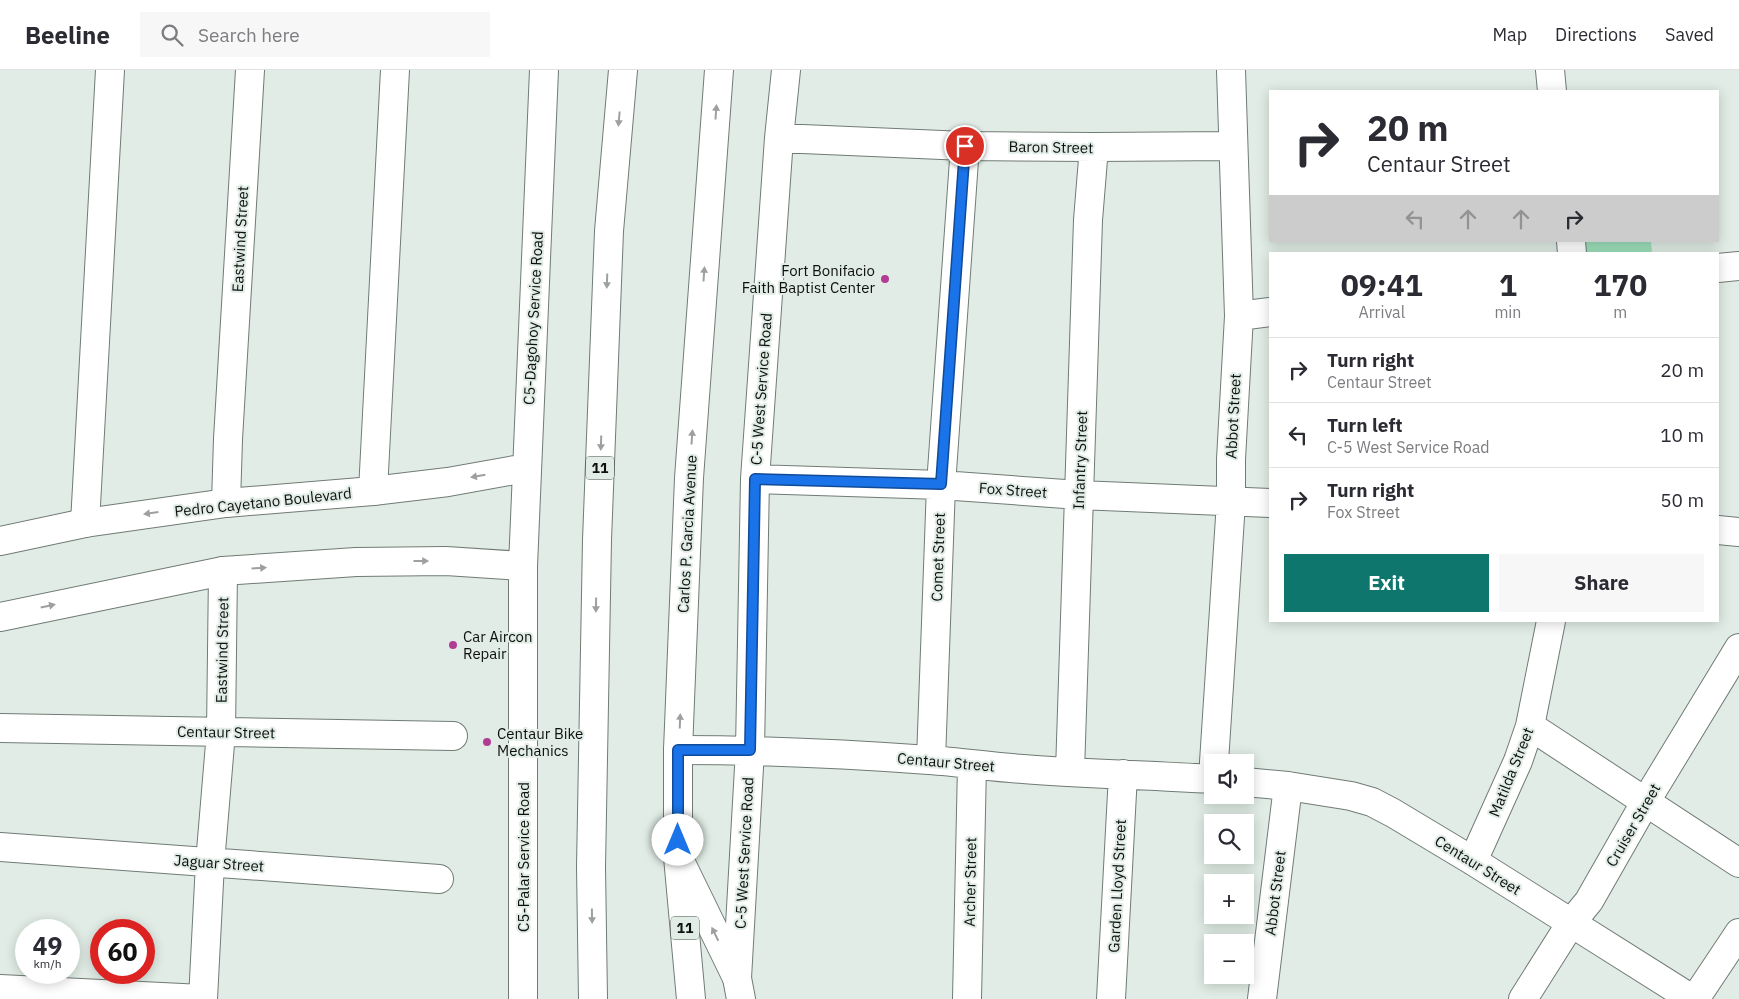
<!DOCTYPE html>
<meta charset="utf-8">
<style>
:root{--surface:#fff;--page:#f7f7f7;--text:#2b2b33;--muted:#7c7c81;--line:#e1e1e2;--accent:#0f766e}
body{margin:0;font-family:"IBM Plex Sans",sans-serif;background:var(--page);color:var(--text);height:100vh;display:flex;flex-direction:column;font-size:19px;white-space:nowrap}
*{box-sizing:border-box;margin:0}
p{font-size:16px;color:var(--muted)}
.icon{flex:none;width:28px;height:28px;fill:none;stroke:currentColor;stroke-width:2;stroke-linecap:round;stroke-linejoin:round}
.map{position:relative;flex:1;overflow:hidden}
.side{position:absolute;left:1269px;top:182px;width:450px;height:370px;display:flex;flex-direction:column;background:var(--surface);border-radius:0px;box-shadow:0 2px 12px #0003}
.side>*{flex:none}
.top-card{position:absolute;left:1269px;top:20px;width:450px;height:152px;border-radius:0px;box-shadow:0 2px 12px #0003;background:#fff;color:var(--text);overflow:hidden}
.fabs{position:absolute;left:1204px;top:684px;display:grid;gap:10px}
.fabs a{display:grid;place-items:center;width:50px;height:50px;border-radius:0px;background:var(--surface);box-shadow:0 2px 12px #0003;font-size:25px}
.speed{position:absolute;left:15px;top:849px;display:flex;gap:10px;font-size:25px;font-weight:700;text-align:center}
.speed>*{display:grid;place-content:center;width:65px;height:65px;border-radius:50%;background:var(--surface);box-shadow:0 2px 12px #0003;line-height:1}
.speed small{font-size:12px;font-weight:400}
.speed .limit{border:8px solid #d22;background:#fff;color:#111}
.pin{position:absolute;display:grid;place-items:center;width:42px;height:42px;color:#fff;margin:-21px;border:2px solid #fff;border-radius:50%;box-shadow:0 1px 5px #0007}
.me{position:absolute;width:55px;margin:-28px;rotate:0deg;stroke-linejoin:round;filter:drop-shadow(0 0 4px #0008)}
.turn{display:flex;align-items:center;gap:18px;height:105px;padding:0 15px;font-size:22px}
.turn .icon{width:65px;height:65px;stroke-width:2.5}
.turn b{display:block;font-size:35px;line-height:42px}
.lanes{display:flex;align-items:center;height:48px;padding:0 15px;background:#0003;justify-content:center;gap:25px;direction:ltr}
.lanes .off{opacity:.35}
.eta{display:flex;justify-content:space-evenly;align-items:center;height:85px;text-align:center}
.eta b{font-size:30px;font-weight:700;line-height:35px}
.action{display:flex;gap:10px;margin-top:auto;padding:10px 15px}
.action a{flex:1;height:58px;border-radius:0px;background:var(--accent);color:#fff;font-size:20px;font-weight:700;line-height:58px;text-align:center}
.action a+a{background:var(--page);color:var(--text)}
ul{padding:0;list-style:none}
li{display:flex;align-items:center;gap:15px;height:65px;padding:0 15px;border-top:1px solid var(--line)}
li div{flex:1}
li b{display:block;font-size:19px}
li em{font-style:normal}
header{display:flex;align-items:center;gap:30px;box-sizing:border-box;height:70px;padding:0 25px;background:var(--surface);border-bottom:1px solid var(--line)}
header strong{font-size:24px}
nav{display:flex;gap:28px;margin-inline-start:auto;font-size:18px}
.search{width:350px;height:45px;background:var(--page);display:flex;align-items:center;gap:12px;box-sizing:border-box;padding:0 18px;border-radius:0px;color:var(--muted);font-size:19px}
.map>svg:first-child{display:block}
.green{fill:#9cdfba}
.lines{fill:none;stroke-linecap:round;stroke-linejoin:round}
.street-casing{stroke:#717b75;stroke-width:30}
.secondary-casing{stroke:#717b75;stroke-width:30}
.primary-casing{stroke:#717b75;stroke-width:30}
.street{stroke:#fff;stroke-width:28}
.secondary{stroke:#fff;stroke-width:28}
.primary{stroke:#fff;stroke-width:28}
.oneway{fill:#9e9f9f}
.route-casing{stroke:#114b97;stroke-width:12}
.route{stroke:#1a73e8;stroke-width:9}
.poi-dot{fill:#b23c93;stroke:#e0ece5;stroke-width:2}
.labels{text-anchor:middle;dominant-baseline:central;stroke-width:4;stroke-linejoin:round;paint-order:stroke}
.shield{fill:#e0ece5;stroke:#4c524e;stroke-width:1}
.shield-label{font-size:14px;font-weight:bold;fill:#0d100e}
.street-label{font-size:15px;fill:#0d100e;stroke:#e0ece5}
.poi-label{font-size:15px;fill:#0d100e;stroke:#e0ece5;text-anchor:start}
</style>
<header>
<strong>Beeline</strong>
<div class="search"><svg class="icon" aria-label="search" viewBox="0 0 24 24"><circle cx="10" cy="10" r="6"/><path d="M15 15l6 6"/></svg>Search here</div>
<nav><a>Map</a><a>Directions</a><a>Saved</a></nav>
</header>
<div class="map">
<svg width="1739" height="929" viewBox="0 0 1739 929">
<rect width="100%" height="100%" fill="#e0ece5"/>
<path class="green" d="M1578 171H1651L1652 184H1579Z"/>
<g class="lines">
<g class="street-casing">
<path id="street" d="M1550 0 1552 21
M779 68 965 76 1094 77 1233 76
M1571 171 1572 184
M1718 198 1739 196
M1239 246 1270 242
M755 409 941 415 1079 425 1270 433
M373 421 395 0
M226 433 228 369 250 0
M85 453 110 0
M1718 460 1739 462
M1530 656 1739 793
M0 658 453 666
M678 680C762 680 845 684 929 690 960 692 992 697 1023 699 1086 704 1149 705 1212 709
M931 690 941 415 965 76
M1214 692 1231 432V389L1239 246 1231 0
M1070 702 1088 150 1094 77
M1245 712 1288 716 1351 726 1372 732 1393 743 1473 791 1692 929
M0 777 439 809
M1473 791 1518 691 1530 656 1551 551
M737 908 750 680 755 409 779 68 786 0
M0 919 202 929
M203 929 210 793 221 662 223 501
M967 929 972 695
M1111 929 1123 704
M1262 929 1288 716
M1523 929 1571 853 1589 831 1646 731 1739 578
M1695 929 1739 863"/>
</g>
<g class="secondary-casing">
<path id="secondary" d="M0 471 85 453 226 433 373 421 448 412 526 398
M0 547 223 501 356 492 446 491 523 496
M679 789 737 908 741 929
M523 929V496L544 0"/>
</g>
<g class="primary-casing">
<path id="primary" d="M593 929 591 797 597 470 609 161 623 0
M691 929 678 787V680L689 408 719 0"/>
</g>
<use href="#street" class="street"/>
<use href="#secondary" class="secondary"/>
<use href="#primary" class="primary"/>
</g>
<defs><path id="oneway-solid" d="M-6-.8H1V-3.2L6.5 0L1 3.2V.8H-6Z" transform="scale(1.25)"/></defs>
<g class="oneway">
<use href="#oneway-solid" transform="translate(716 42) rotate(-86)"/>
<use href="#oneway-solid" transform="translate(619 49) rotate(95)"/>
<use href="#oneway-solid" transform="translate(704 204) rotate(-86)"/>
<use href="#oneway-solid" transform="translate(607 211) rotate(92)"/>
<use href="#oneway-solid" transform="translate(692 367) rotate(-86)"/>
<use href="#oneway-solid" transform="translate(601 373) rotate(92)"/>
<use href="#oneway-solid" transform="translate(478 406) rotate(170)"/>
<use href="#oneway-solid" transform="translate(151 443) rotate(172)"/>
<use href="#oneway-solid" transform="translate(421 491)"/>
<use href="#oneway-solid" transform="translate(259 498) rotate(-4)"/>
<use href="#oneway-solid" transform="translate(596 535) rotate(91)"/>
<use href="#oneway-solid" transform="translate(48 536) rotate(-12)"/>
<use href="#oneway-solid" transform="translate(680 651) rotate(-88)"/>
<use href="#oneway-solid" transform="translate(592 846) rotate(89)"/>
<use href="#oneway-solid" transform="translate(715 864) rotate(-116)"/>
</g>
<g class="lines">
<g class="route-casing">
<path id="route" d="M678 770V680H750L755 409 941 414 965 76"/>
</g>
<use href="#route" class="route"/>
</g>
<g class="poi-dot">
<circle cx="885" cy="209" r="5"/>
<circle cx="453" cy="575" r="5"/>
<circle cx="487" cy="672" r="5"/>
</g>
<g class="labels">
<g class="shield">
<rect x="586" y="386.5" width="28" height="23" rx="4"/>
<rect x="671" y="846.5" width="28" height="23" rx="4"/>
</g>
<g class="shield-label">
<text x="600" y="398">11</text>
<text x="685" y="858">11</text>
</g>
<g class="street-label">
<text transform="translate(1051 77) rotate(1)">Baron Street</text>
<text transform="translate(240 169) rotate(-87)">Eastwind Street</text>
<text transform="translate(533 248) rotate(-87)">C5-Dagohoy Service Road</text>
<text transform="translate(761 319) rotate(-86)">C-5 West Service Road</text>
<text transform="translate(1233 346) rotate(-87)">Abbot Street</text>
<text transform="translate(1080 390) rotate(-88)">Infantry Street</text>
<text transform="translate(1013 420) rotate(4)">Fox Street</text>
<text transform="translate(263 432) rotate(-6)">Pedro Cayetano Boulevard</text>
<text transform="translate(687 464) rotate(-87)">Carlos P. Garcia Avenue</text>
<text transform="translate(938 487) rotate(-88)">Comet Street</text>
<text transform="translate(222 580) rotate(-89)">Eastwind Street</text>
<text transform="translate(226 662) rotate(1)">Centaur Street</text>
<text transform="translate(946 692) rotate(5)">Centaur Street</text>
<text transform="translate(1511 702) rotate(-68)">Matilda Street</text>
<text transform="translate(1633 755) rotate(-60)">Cruiser Street</text>
<text transform="translate(744 783) rotate(-87)">C-5 West Service Road</text>
<text transform="translate(523 787) rotate(-90)">C5-Palar Service Road</text>
<text transform="translate(219 793) rotate(4)">Jaguar Street</text>
<text transform="translate(1478 795) rotate(32)">Centaur Street</text>
<text transform="translate(970 812) rotate(-89)">Archer Street</text>
<text transform="translate(1117 816) rotate(-87)">Garden Lloyd Street</text>
<text transform="translate(1275 823) rotate(-83)">Abbot Street</text>
</g>
<g class="poi-label">
<text x="875" y="200" text-anchor="end">Fort Bonifacio<tspan x="875" dy="17">Faith Baptist Center</tspan></text>
<text x="463" y="566">Car Aircon<tspan x="463" dy="17">Repair</tspan></text>
<text x="497" y="663">Centaur Bike<tspan x="497" dy="17">Mechanics</tspan></text>
</g>
</g>
</svg>
<div class="fabs">
<a><svg class="icon" aria-label="sound" viewBox="0 0 24 24"><path d="M4 9h4l5-4v14l-5-4H4zM17 9q2 3 0 6"/></svg></a>
<a><svg class="icon" aria-label="search" viewBox="0 0 24 24"><circle cx="10" cy="10" r="6"/><path d="M15 15l6 6"/></svg></a>
<a>+</a>
<a>−</a>
</div>
<div class="speed"><div>49<small>km/h</small></div><div class="limit">60</div></div>
<div class="pin" style="left:965px;top:76px;background:#d93025"><svg class="icon" aria-label="arrive" viewBox="0 0 24 24"><path d="M6 21V4h12l-3 4 3 4H6"/></svg></div>
<svg class="me" style="left:678px;top:770px" viewBox="-20 -20 40 40"><circle r="19" fill="#fff"/><path d="M0-13L10 11 0 6-10 11z" fill="#1a73e8"/></svg>
<div class="top-card">
<div class="turn"><svg class="icon" aria-label="right" viewBox="0 0 24 24"><path d="M7 20v-9h11M14 6l5 5-5 5"/></svg><div><b>20 m</b>Centaur Street</div></div>
<div class="lanes"><svg class="icon off" aria-label="left" viewBox="0 0 24 24"><path d="M17 20v-9H6M10 6l-5 5 5 5"/></svg><svg class="icon off" aria-label="ahead" viewBox="0 0 24 24"><path d="M12 20V5M6 11l6-6 6 6"/></svg><svg class="icon off" aria-label="ahead" viewBox="0 0 24 24"><path d="M12 20V5M6 11l6-6 6 6"/></svg><svg class="icon" aria-label="right" viewBox="0 0 24 24"><path d="M7 20v-9h11M14 6l5 5-5 5"/></svg></div>
</div>
<section class="side">
<div class="eta">
<div><b>09:41</b><p>Arrival</p></div>
<div><b>1</b><p>min</p></div>
<div><b>170</b><p>m</p></div>
</div>
<ul>
<li><svg class="icon" aria-label="right" viewBox="0 0 24 24"><path d="M7 20v-9h11M14 6l5 5-5 5"/></svg><div><b>Turn right</b><p>Centaur Street</p></div><em>20 m</em></li>
<li><svg class="icon" aria-label="left" viewBox="0 0 24 24"><path d="M17 20v-9H6M10 6l-5 5 5 5"/></svg><div><b>Turn left</b><p>C-5 West Service Road</p></div><em>10 m</em></li>
<li><svg class="icon" aria-label="right" viewBox="0 0 24 24"><path d="M7 20v-9h11M14 6l5 5-5 5"/></svg><div><b>Turn right</b><p>Fox Street</p></div><em>50 m</em></li>
</ul>
<div class="action"><a>Exit</a><a>Share</a></div>
</section>
</div>
